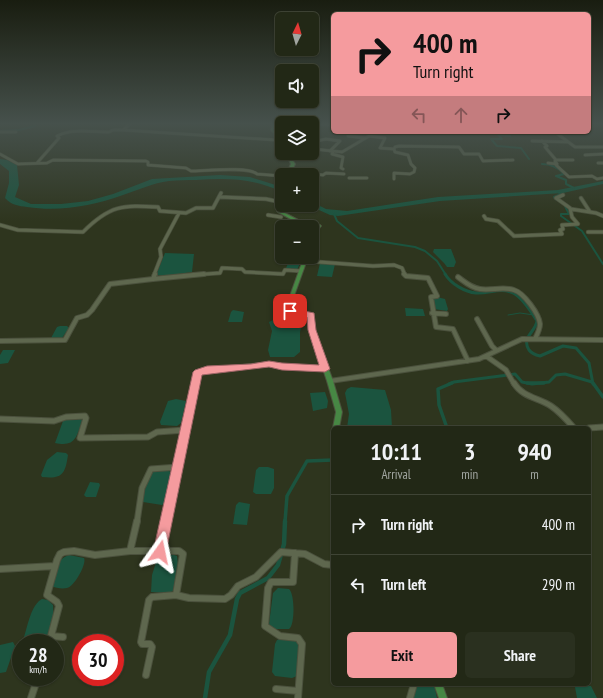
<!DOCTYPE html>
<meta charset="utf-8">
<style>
:root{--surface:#222816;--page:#2a301f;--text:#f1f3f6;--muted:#a2a6a1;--line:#3f4435;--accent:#f59b9e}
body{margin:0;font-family:"PT Sans Narrow",sans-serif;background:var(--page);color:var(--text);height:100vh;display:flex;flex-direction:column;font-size:15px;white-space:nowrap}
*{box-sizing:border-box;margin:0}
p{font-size:13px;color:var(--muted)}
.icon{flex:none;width:22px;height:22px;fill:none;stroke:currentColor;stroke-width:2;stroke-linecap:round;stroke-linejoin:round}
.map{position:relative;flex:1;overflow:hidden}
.drawer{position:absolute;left:331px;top:426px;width:260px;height:260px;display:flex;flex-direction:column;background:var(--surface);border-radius:6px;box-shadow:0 1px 3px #0004,0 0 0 1px var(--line)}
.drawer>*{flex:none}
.hud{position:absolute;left:331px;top:12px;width:260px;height:122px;border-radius:6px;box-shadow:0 1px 3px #0004,0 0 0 1px var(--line);background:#f59b9e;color:#111;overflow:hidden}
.needle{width:26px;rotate:5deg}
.buttons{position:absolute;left:275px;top:12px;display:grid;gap:8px}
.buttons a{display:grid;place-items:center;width:44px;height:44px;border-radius:6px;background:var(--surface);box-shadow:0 1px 3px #0004,0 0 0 1px var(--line);font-size:20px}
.speed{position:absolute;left:12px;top:634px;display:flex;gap:8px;font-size:20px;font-weight:700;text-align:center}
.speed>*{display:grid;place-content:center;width:52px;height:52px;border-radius:50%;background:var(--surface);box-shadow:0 1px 3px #0004,0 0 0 1px var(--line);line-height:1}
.speed small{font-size:10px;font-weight:400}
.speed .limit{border:6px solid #d22;background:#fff;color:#111}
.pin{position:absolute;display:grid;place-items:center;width:34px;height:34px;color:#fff;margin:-17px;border-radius:8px;box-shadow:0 2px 6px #0006}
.me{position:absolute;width:44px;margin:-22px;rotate:12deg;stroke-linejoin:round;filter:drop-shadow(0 0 3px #0008)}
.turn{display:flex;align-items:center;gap:14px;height:84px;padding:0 16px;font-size:18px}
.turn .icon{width:52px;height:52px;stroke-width:2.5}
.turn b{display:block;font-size:28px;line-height:34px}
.lanes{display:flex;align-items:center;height:38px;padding:0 16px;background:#0003;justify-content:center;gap:20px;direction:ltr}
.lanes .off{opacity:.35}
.eta{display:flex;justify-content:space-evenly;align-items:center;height:68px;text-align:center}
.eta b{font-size:24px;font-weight:700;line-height:28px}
.action{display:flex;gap:8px;margin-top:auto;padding:8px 16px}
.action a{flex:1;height:46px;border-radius:6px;background:var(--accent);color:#111;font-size:16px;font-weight:700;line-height:46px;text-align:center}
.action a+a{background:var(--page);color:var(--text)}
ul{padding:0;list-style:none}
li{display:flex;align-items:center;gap:12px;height:60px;padding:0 16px;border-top:1px solid var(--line)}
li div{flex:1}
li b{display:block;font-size:15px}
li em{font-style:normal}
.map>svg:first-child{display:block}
.water{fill:#1b543f}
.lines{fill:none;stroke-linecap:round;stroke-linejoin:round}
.stream{stroke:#1b543f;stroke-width:1}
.canal-far3{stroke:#1b543f;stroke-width:2}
.canal-far2{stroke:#1b543f;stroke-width:3}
.canal-far1{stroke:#1b543f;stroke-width:3.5}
.canal{stroke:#1b543f;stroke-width:4.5}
.minor-far4-casing{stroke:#4b513d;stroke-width:3.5}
.minor-far3-casing{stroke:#4b513d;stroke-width:4.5}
.minor-far2-casing{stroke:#4b513d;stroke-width:6}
.minor-far1-casing{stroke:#4b513d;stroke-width:7}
.minor-casing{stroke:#4b513d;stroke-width:8}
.major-casing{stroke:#4b513d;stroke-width:2}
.minor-far4{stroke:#5e674e;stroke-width:2.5}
.minor-far3{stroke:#5e674e;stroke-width:3}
.minor-far2{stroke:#5e674e;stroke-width:4}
.minor-far1{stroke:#5e674e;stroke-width:5}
.minor{stroke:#5e674e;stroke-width:6}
.major{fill:#478744;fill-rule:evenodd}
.route{fill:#f59b9e;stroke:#9f6567}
</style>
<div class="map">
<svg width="603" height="698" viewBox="0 0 603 698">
<rect width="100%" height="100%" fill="#2e351e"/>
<path class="water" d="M0 159 7 160 17 165 19 185 15 197 31 204H61L88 201 113 194 152 179 220 175 250 177 282 187V192C254 178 227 178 196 180 187 180 178 180 169 181 153 183 138 190 123 195 92 206 60 212 27 207 19 206 11 205 5 198L9 183V171L0 164Z
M603 181V184L563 193 440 201 338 216 330 215 308 205H312V202L326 209 347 211 438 197 558 190Z
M434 249H451L456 262 454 267H447L444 263 433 252Z
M165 253 194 254 192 272 164 276 156 275Z
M291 257 302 259 297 270 286 268Z
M320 263 335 264 332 277 317 276Z
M437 297 445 299 448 309 447 311 434 309 433 298Z
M405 308 423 309 425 316H406Z
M233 310 244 312 242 322H228L231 312Z
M286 317 299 319 302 324 300 332V352L294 357H270L268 350 272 331 269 322 273 320 283 321Z
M60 326H67L69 328 62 338H51L57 327Z
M3 350H15L8 363 0 364V355Z
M351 387 385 390 391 410 392 428H347L349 414 345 393 347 389Z
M325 392 328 401 327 408 313 411 310 393Z
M176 399 186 401 181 423 177 426 161 425 160 422 168 401Z
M79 418 82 420V422C76 438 75 447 55 443L63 421 65 419Z
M57 452 66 453 68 455C65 475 62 479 42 477L41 475 47 460Z
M259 467H268L274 469V488L271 494H256L253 492 256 470Z
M161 470 169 471 172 473 165 503 162 505 143 502C143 496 148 474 154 471 156 470 158 470 161 470Z
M90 482 99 483 100 485 96 497H86L84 495Z
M239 502 250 504 247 525 233 524 236 505Z
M69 555 84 558C87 563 75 586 67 588 62 589 56 588 51 586 55 574 56 559 69 555Z
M174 555 177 556 178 564 173 591 169 593 151 592 152 575 158 556Z
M278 588 289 589C295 594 295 625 289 629H274L269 624 273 593Z
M42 599 48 600 53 605C54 615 53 639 41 643 37 644 32 643 28 643L24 637C28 625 31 605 42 599Z
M280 639 296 641 299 645 297 676 292 678 275 676 272 672 275 644 277 640Z
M13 642 15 646 6 672 0 673V645Z
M415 684H434L437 698H413Z
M578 686H591L597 698H577L575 687Z"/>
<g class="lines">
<path class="stream" d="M508 315 520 313 534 315"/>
<path class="canal-far3" d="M0 131 19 130 35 126
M509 132 510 136 498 135 502 139H491L497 146 521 148 529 159
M542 164C551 164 558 167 564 174L556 176 566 180V184L574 188
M557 200 554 197 561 194 558 192
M565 206 569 214H561V216L582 231 603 264
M334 214 337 221 358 238 415 247 425 251 437 261 446 275"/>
<path class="canal-far2" d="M445 274C451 284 465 292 476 293 489 294 500 287 513 293 522 297 532 313 537 321 535 333 521 337 529 350 532 354 535 355 540 356L563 346 576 348 589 363 593 384
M449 384 454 382 515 374 522 382 532 384 549 382 556 375 565 374 592 382"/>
<path class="canal-far1" d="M527 383H544
M593 383 603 397
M447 428 439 405 438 389 452 383
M285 522 287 496 307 461 333 460"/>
<path class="canal" d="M205 698 209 672 230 635 237 599 240 593 268 578 278 565 284 544 285 521"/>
<g class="minor-far4-casing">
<path id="minor-far4" d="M131 123 123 130 276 140
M313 123 330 125
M589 123H592
M273 126H282
M0 132H16
M555 132 575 147H603
M348 136 365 138
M369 136 385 138 380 148 394 149 395 152 408 155 411 164 415 168 414 172 410 174 394 173V179
M532 141 568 142
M542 141 547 146 545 147 556 160 555 161 557 164 548 163
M312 142 326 139 340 141 330 151
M315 147 314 149 342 152 376 132
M394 149 395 147 399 146 459 147 464 154H479L483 161 513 160
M333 152 332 154 343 157 341 168 343 169
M0 154 18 164 47 163 53 160 146 161 148 162V165L186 168 191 171C204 171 249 166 257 174L282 176
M585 155 603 154
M556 160H573
M37 163 59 138 57 136C71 128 93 132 109 132L113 130H123
M598 163H603
M556 165 569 177 592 176 597 179 603 178
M289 172 323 175 326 173 344 174
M349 178H367"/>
</g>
<g class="minor-far3-casing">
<path id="minor-far3" d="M220 197 266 199 280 202
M581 198 590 212
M571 209 596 213 603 216
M268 215 281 217
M484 216 486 219 498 221 514 236 562 234 560 230 563 229 562 225 578 224 572 217 570 208 556 198 563 195
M0 225 18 230 83 232C110 205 122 205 158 207L160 211 186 213 196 208H213L221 193
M588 232H603
M306 261 373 266 394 265 402 268 405 275
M154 275 161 257 160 249 179 213
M192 275 220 273 222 268 242 269 245 272 283 274 285 270 301 271"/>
</g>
<g class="minor-far2-casing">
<path id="minor-far2" d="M155 274 153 279 204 274
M404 274 406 276 428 278 437 296 431 297 436 327 453 329 468 361
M458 277C465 282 471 288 480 289 491 291 503 286 514 290 524 293 539 314 540 324 540 329 537 335 535 339
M432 313 446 314
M477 319 492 346 496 350
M0 341 65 340 77 318 87 315 92 310 110 284 153 279
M486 356 506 370 514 384
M330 381 479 359 522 339 603 340
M195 384 198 372 269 364 282 367 325 369"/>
</g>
<g class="minor-far1-casing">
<path id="minor-far1" d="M514 383C522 397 539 398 551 406 560 412 567 420 574 428
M0 419 54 421 66 417 85 416 86 418 80 438 148 437 157 432 185 430
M589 428 603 427
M137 522 142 488 151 469 178 467
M166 522 196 383"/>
</g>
<g class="minor-casing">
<path id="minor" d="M130 551 137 521
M160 551 166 521
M295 553 293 582H271L268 588 265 626 280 636 298 638 302 644 298 698
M0 569 55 566
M63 637 51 636 59 606 57 602 47 595 57 560 60 554 64 552 74 551 95 555 130 551H179L183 554 176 595 189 598 225 599 231 595 238 586 256 577 281 552 305 554 324 564 333 565
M49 643 51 636
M146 675 152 647 150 644H142L141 642 149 600 152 597 176 595
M276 689 298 691
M31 698 38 677
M410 698 414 684"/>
</g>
<g class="major-casing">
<path id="major" d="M273 123H275L273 130 276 133 278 148 282 150V152L276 148 274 133 271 130Z
M286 153H288L295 164 290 175H286L291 164Z
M281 193H282V204L281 211 300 221 320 225 321 226 313 236H312V232L317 227 298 223 278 212 277 211Z
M304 257H308L290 307 294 310 311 314 313 315 314 330 333 381 342 412 339 428H333L336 412 327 381 310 330 309 316 290 312 286 307Z
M434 684H442L447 698H439Z"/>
</g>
<use href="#minor-far4" class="minor-far4"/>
<use href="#minor-far3" class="minor-far3"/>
<use href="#minor-far2" class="minor-far2"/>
<use href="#minor-far1" class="minor-far1"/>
<use href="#minor" class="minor"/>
<use href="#major" class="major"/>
</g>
<linearGradient id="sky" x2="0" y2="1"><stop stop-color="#191d10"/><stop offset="0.56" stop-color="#46514c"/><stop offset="1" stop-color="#46514c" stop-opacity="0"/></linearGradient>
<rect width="603" height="221" fill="url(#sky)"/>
<path class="route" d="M290 308 314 313 316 330 330 369 325 372 282 370 269 367 202 375 166 552 164 556 160 558 155 556 153 552 193 372 195 370 207 366 251 364 269 361 282 363 319 365 308 330 307 317 287 312 286 311Z"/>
</svg>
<div class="buttons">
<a><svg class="needle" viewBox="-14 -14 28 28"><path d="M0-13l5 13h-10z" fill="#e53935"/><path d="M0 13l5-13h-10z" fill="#a2a6a1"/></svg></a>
<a><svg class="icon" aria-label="sound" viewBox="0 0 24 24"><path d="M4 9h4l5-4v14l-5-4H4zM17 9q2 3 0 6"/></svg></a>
<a><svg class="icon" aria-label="layers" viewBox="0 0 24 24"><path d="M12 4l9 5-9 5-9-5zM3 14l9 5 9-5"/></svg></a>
<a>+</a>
<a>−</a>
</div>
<div class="speed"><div>28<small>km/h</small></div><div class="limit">30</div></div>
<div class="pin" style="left:290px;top:311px;background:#d93025"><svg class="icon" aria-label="arrive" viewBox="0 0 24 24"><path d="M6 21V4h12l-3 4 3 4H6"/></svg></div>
<svg class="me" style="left:160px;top:552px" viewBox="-20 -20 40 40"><path d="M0-17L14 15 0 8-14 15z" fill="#f59b9e" stroke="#fff" stroke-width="4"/></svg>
<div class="hud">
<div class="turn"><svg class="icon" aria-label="right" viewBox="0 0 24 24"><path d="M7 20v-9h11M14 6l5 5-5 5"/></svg><div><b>400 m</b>Turn right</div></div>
<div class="lanes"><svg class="icon off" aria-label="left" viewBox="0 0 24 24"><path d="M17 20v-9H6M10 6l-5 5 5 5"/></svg><svg class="icon off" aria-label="ahead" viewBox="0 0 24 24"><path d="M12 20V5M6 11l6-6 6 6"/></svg><svg class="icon" aria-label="right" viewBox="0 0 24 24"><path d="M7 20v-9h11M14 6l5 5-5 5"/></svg></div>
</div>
<section class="drawer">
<div class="eta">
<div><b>10:11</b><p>Arrival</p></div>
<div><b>3</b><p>min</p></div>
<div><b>940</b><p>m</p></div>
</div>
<ul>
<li><svg class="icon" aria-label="right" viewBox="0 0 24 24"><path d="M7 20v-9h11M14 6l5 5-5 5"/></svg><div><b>Turn right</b></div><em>400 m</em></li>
<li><svg class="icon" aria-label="left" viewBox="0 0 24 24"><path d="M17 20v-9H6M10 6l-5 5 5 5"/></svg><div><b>Turn left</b></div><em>290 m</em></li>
</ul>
<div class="action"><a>Exit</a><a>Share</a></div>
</section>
</div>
